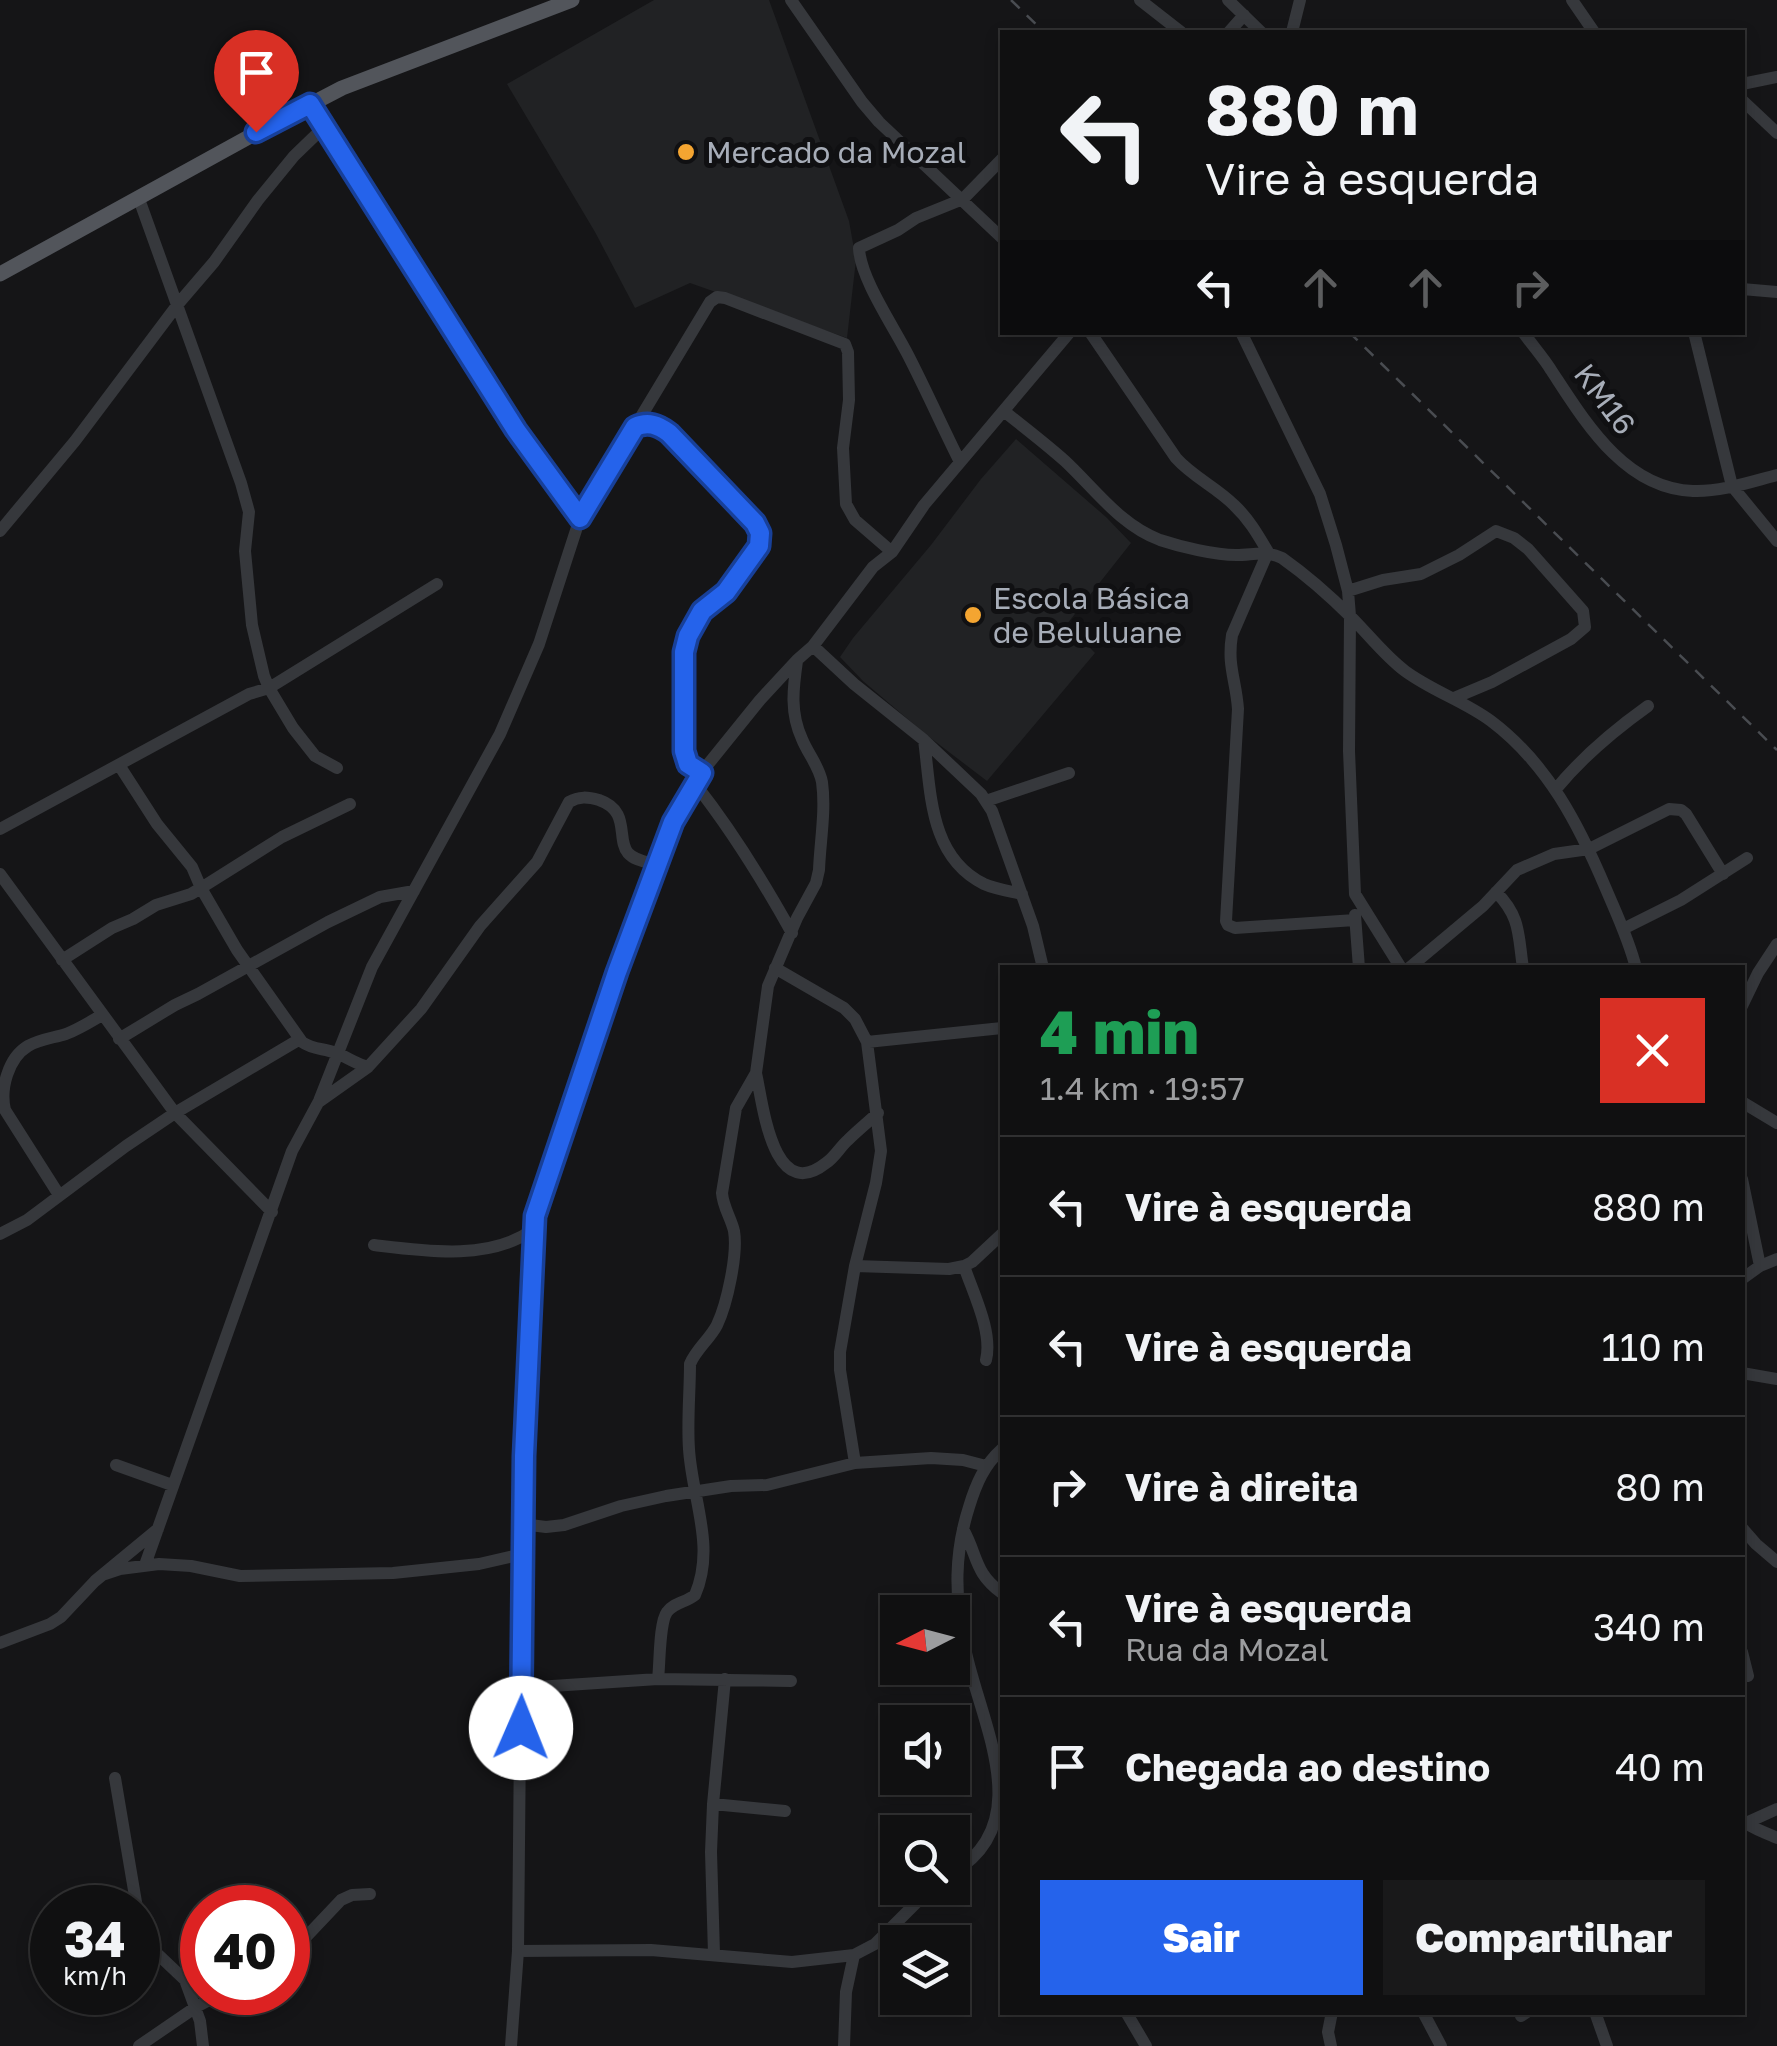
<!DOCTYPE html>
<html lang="pt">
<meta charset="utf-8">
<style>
:root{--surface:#101011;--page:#19191a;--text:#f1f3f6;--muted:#9c9d9f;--line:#303031;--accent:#2563eb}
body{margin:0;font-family:"Golos Text",sans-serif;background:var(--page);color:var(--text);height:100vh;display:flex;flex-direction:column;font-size:38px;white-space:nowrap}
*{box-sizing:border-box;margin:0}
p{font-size:32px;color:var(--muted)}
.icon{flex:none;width:55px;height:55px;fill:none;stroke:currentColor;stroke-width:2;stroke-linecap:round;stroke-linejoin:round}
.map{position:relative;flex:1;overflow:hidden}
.details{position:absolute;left:1000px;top:965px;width:745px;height:1050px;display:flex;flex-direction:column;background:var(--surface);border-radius:0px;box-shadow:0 5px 15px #0003,0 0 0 2px var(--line)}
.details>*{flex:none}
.banner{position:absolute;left:1000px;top:30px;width:745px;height:305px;border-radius:0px;box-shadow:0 5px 15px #0003,0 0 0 2px var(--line);background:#101011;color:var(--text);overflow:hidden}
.needle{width:65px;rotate:264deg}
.tools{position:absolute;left:880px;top:1595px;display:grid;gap:20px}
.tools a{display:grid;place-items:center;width:90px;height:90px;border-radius:0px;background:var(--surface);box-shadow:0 5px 15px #0003,0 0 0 2px var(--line);font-size:50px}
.speed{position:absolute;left:30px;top:1885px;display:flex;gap:20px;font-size:50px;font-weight:700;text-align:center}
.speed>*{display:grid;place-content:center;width:130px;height:130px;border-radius:50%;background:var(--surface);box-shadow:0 5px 15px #0003,0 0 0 2px var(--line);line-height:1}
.speed small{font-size:25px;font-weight:400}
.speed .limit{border:15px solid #d22;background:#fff;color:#111}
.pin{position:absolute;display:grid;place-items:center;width:85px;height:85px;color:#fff;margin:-102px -42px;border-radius:50% 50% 50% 0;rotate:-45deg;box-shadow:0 0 10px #0007}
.pin .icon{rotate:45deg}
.me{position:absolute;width:110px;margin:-55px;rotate:1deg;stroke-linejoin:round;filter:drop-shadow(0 0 8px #0008)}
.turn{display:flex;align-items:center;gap:35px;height:210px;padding:0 40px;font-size:45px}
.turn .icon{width:130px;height:130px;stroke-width:2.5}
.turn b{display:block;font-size:70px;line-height:85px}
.lanes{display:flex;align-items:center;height:95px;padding:0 40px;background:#0003;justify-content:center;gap:50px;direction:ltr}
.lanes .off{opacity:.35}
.round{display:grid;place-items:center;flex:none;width:105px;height:105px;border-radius:0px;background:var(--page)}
.headline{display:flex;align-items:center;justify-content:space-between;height:170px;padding:0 40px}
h1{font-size:60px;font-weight:800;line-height:75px;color:#1e9e55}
.cta{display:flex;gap:20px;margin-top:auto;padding:20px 40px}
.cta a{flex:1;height:115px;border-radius:0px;background:var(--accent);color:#fff;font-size:40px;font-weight:800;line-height:115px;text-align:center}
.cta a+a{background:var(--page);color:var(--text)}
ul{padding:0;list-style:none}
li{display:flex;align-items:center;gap:30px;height:140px;padding:0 40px;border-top:2px solid var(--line)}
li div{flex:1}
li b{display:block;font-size:38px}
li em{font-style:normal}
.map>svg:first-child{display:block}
.built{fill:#212224}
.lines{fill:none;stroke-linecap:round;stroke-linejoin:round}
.minor{stroke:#36383c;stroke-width:12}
.major{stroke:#52555b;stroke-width:15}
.rail{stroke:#494c51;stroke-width:2.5;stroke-dasharray:12 10;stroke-linecap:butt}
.route-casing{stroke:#184099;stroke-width:25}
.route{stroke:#2563eb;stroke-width:18}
.poi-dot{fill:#f4a531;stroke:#101012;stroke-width:4}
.labels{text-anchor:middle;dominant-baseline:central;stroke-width:10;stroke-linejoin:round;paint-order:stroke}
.poi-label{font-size:30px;fill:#a7adb8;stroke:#101012;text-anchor:start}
.street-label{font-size:30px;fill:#a7adb8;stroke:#101012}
</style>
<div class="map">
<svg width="1777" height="2046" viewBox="0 0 1777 2046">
<rect width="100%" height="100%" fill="#151517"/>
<path class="built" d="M654 0H769L849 221 856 260 847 338 690 283 635 308 595 232 507 84Z
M1016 439 1106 517 1131 543 1067 624 1095 653 987 781 924 733 863 681 840 657 853 638 931 545 981 479Z"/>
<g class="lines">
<path class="minor" d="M791 0 862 102 879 122 1002 238
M1140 0 1181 32
M1228 0 1261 32
M1572 0 1594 32
M1229 32 1244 15
M1292 32 1300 0
M1742 84 1777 77
M1742 100 1777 133
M310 104 516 430 580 518
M139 199 241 483 249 512 245 551 252 625 264 676 269 688 293 728 315 756 337 768
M1742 289 1777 292
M1090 332 1176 458C1193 477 1216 487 1234 505 1249 519 1258 535 1268 552L1232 635C1227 666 1236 680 1238 709L1226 921 1228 925 1235 928 1355 920
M1241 332 1320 494 1336 545 1348 591 1350 616 1349 751 1355 894 1401 968
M1523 332C1532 345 1543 357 1551 370 1584 420 1624 489 1693 491 1721 492 1750 482 1777 475
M1694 332 1732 486 1777 541
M1005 412C1025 428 1046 444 1065 461 1095 489 1120 525 1160 540 1181 547 1215 555 1236 555 1254 555 1264 550 1282 558 1306 575 1330 596 1351 617 1369 635 1385 656 1405 671 1432 691 1464 701 1491 721 1548 764 1579 825 1606 889 1617 915 1629 940 1636 968
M635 427C648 420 658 425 669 433L755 523 761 533 759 546 726 592 702 611 688 636 685 653 684 751 688 764 701 773
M960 462C942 426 926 390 908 355 894 327 860 278 859 248L898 230 916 218 963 199 1002 159
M0 531 75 441 178 304 214 262 258 200 294 156 324 127
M1348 591 1383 580 1421 574 1459 555 1496 531 1514 538 1528 549 1583 611 1585 627 1571 639 1492 682 1454 698
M813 646 854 684 924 740 981 794 992 811 1033 926 1043 968
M924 740C931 792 929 857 984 884 995 889 1009 891 1022 894
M696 785C733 832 763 881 792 933
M1556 789C1583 756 1613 731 1648 706
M986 801 1069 773
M350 804 282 837 201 888 237 950 302 1042C313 1050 324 1048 336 1053 347 1057 356 1064 368 1067
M0 829 249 694 269 688 437 584
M0 874 175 1113 272 1212
M1496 892C1521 917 1518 935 1523 968
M1355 915 1359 968
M1623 929 1681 900 1747 858
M62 960 112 928 133 919 156 905 191 894 201 888 192 867 157 824 119 765
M775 968 844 1008 855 1019 867 1042 881 1151 876 1183 855 1266 840 1352V1370L855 1463
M1409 968 1483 906 1517 870 1554 854 1589 849 1669 809 1681 810 1686 814 1723 874
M1742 1006 1758 973 1777 944
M119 1039 175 1005 198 994 328 922 380 897 414 891
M867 1042 1002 1028
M756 1073C763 1105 773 1205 826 1163 835 1157 840 1147 848 1140 857 1131 868 1122 878 1113
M320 1101 368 1067 421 1009 480 926 537 862 569 802C579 796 588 797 599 800 631 811 616 839 628 853 635 861 648 862 657 865
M1742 1102 1777 1123
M1742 1179 1760 1266
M59 1195 5 1110C0 1089 8 1058 28 1046 40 1039 53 1038 66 1034 79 1029 90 1022 102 1015
M0 1234 27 1220 126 1146 175 1113 300 1039
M374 1245C424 1251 490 1261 532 1230
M855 1266 949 1269 964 1266 972 1262 1002 1234
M964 1266C973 1293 993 1332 986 1360
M1742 1279 1760 1266 1777 1259
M1742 1373 1777 1379
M116 1465 172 1485
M522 1524 546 1527 564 1525 621 1506 666 1496 731 1486 767 1485 855 1463 931 1458 963 1460 986 1466
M1742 1528 1756 1544 1777 1562
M963 1529C978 1556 974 1573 1002 1593
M145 1565 292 1151 319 1101 372 967 500 734 539 644 580 518 710 302 717 297 725 298 845 344 848 352 849 400 843 448 846 504 855 520 892 552
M105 1574 120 1569 159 1564 191 1566 240 1576 393 1573 479 1564 523 1554
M0 1643 50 1624 61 1617 95 1581 158 1529
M1742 1652 1748 1676
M658 1679C660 1664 659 1623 667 1612 673 1603 687 1602 695 1595 716 1546 692 1499 689 1449 687 1421 690 1392 690 1364 696 1349 710 1339 717 1325 727 1304 738 1254 734 1231 731 1218 723 1207 722 1193L736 1108 756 1073 768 986 797 918 816 883 819 870C820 842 826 811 822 782 819 766 808 754 802 739 790 713 793 689 797 661
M522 1688 658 1679 791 1681
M115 1778 137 1908
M713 1804 785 1811
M1742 1820C1752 1829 1765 1832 1777 1838
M1746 1823 1777 1809
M952 1873C1041 1822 977 1717 964 1643 955 1595 954 1554 969 1507 976 1484 984 1465 1002 1449
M138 1908 148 1945 185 1980 200 2021 203 2046
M518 1951 651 1950 792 1962 854 1955 875 1944 931 1888
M714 1954 711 1852 713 1804 725 1679
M288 1956 341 1900 352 1895 370 1894
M1126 2012 1146 2046
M1423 2012 1441 2046
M1595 2012 1607 2046
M1521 2016 1527 2012
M139 2046 196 2007 225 1992
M511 2046 518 1951 522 1524 527 1342 532 1230 541 1196 617 972 681 807 696 785 701 773 760 700 797 660 813 646 873 567 892 552 924 505 1070 332
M844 2046 846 1992 854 1955
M1331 2046 1328 2032 1332 2012"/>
<path class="major" d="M0 274 256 133 342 88 572 0"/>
<path class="rail" d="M1011 0 1044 32
M1349 332 1777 750"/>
</g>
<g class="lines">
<g class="route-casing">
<path id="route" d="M256 132 310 104 516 430 580 518 635 427C648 421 658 425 669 433L755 523 760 533 759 546 726 592 702 611 688 636 684 652V751L688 764 702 773 673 822 617 972 535 1216 524 1456 521 1728"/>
</g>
<use href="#route" class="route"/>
</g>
<g class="poi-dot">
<circle cx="686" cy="152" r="10"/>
<circle cx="973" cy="615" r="10"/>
</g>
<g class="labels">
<g class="poi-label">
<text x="706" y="152">Mercado da Mozal</text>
<text x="993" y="598">Escola Básica<tspan x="993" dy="34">de Beluluane</tspan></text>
</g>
<g class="street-label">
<text transform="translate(1605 399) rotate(53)">KM16</text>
</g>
</g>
</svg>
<div class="tools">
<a><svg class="needle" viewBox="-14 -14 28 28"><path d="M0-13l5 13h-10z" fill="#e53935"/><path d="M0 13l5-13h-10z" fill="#9c9d9f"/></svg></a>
<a><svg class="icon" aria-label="sound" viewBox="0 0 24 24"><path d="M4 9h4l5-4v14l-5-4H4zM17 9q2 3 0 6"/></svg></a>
<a><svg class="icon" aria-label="search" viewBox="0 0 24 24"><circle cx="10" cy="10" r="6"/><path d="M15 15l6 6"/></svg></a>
<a><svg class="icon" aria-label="layers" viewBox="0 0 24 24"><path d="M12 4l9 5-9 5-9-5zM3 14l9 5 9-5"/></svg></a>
</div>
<div class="speed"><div>34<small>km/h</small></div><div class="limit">40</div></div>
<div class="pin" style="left:256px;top:132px;background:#d93025"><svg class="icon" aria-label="arrive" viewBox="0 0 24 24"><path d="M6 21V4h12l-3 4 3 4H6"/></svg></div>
<svg class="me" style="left:521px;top:1728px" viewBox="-20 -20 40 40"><circle r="19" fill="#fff"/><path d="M0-13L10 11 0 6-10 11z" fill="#2563eb"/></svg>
<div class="banner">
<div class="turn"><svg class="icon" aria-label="left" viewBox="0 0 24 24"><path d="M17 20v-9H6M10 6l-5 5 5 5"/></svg><div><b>880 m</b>Vire à esquerda</div></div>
<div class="lanes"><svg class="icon" aria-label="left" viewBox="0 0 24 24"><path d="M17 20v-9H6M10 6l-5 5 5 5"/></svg><svg class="icon off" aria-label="ahead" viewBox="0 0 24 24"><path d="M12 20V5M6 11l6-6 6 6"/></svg><svg class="icon off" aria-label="ahead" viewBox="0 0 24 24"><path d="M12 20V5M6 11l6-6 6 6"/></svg><svg class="icon off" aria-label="right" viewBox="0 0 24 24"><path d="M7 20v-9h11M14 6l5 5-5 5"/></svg></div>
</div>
<section class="details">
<div class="headline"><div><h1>4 min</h1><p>1.4 km · 19:57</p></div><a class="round" style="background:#d93025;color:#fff"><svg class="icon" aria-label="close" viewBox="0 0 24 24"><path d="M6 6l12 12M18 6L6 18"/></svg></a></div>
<ul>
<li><svg class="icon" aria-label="left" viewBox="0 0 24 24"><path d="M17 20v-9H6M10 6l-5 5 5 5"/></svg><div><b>Vire à esquerda</b></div><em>880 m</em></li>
<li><svg class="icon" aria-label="left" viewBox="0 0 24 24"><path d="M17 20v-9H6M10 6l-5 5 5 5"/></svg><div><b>Vire à esquerda</b></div><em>110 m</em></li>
<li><svg class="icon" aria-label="right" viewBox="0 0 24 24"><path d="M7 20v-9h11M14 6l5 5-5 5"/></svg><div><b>Vire à direita</b></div><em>80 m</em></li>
<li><svg class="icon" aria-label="left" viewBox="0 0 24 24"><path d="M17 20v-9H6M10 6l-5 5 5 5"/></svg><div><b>Vire à esquerda</b><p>Rua da Mozal</p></div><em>340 m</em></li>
<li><svg class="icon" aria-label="arrive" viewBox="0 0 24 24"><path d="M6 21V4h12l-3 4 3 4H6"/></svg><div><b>Chegada ao destino</b></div><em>40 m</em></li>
</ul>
<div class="cta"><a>Sair</a><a>Compartilhar</a></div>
</section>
</div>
